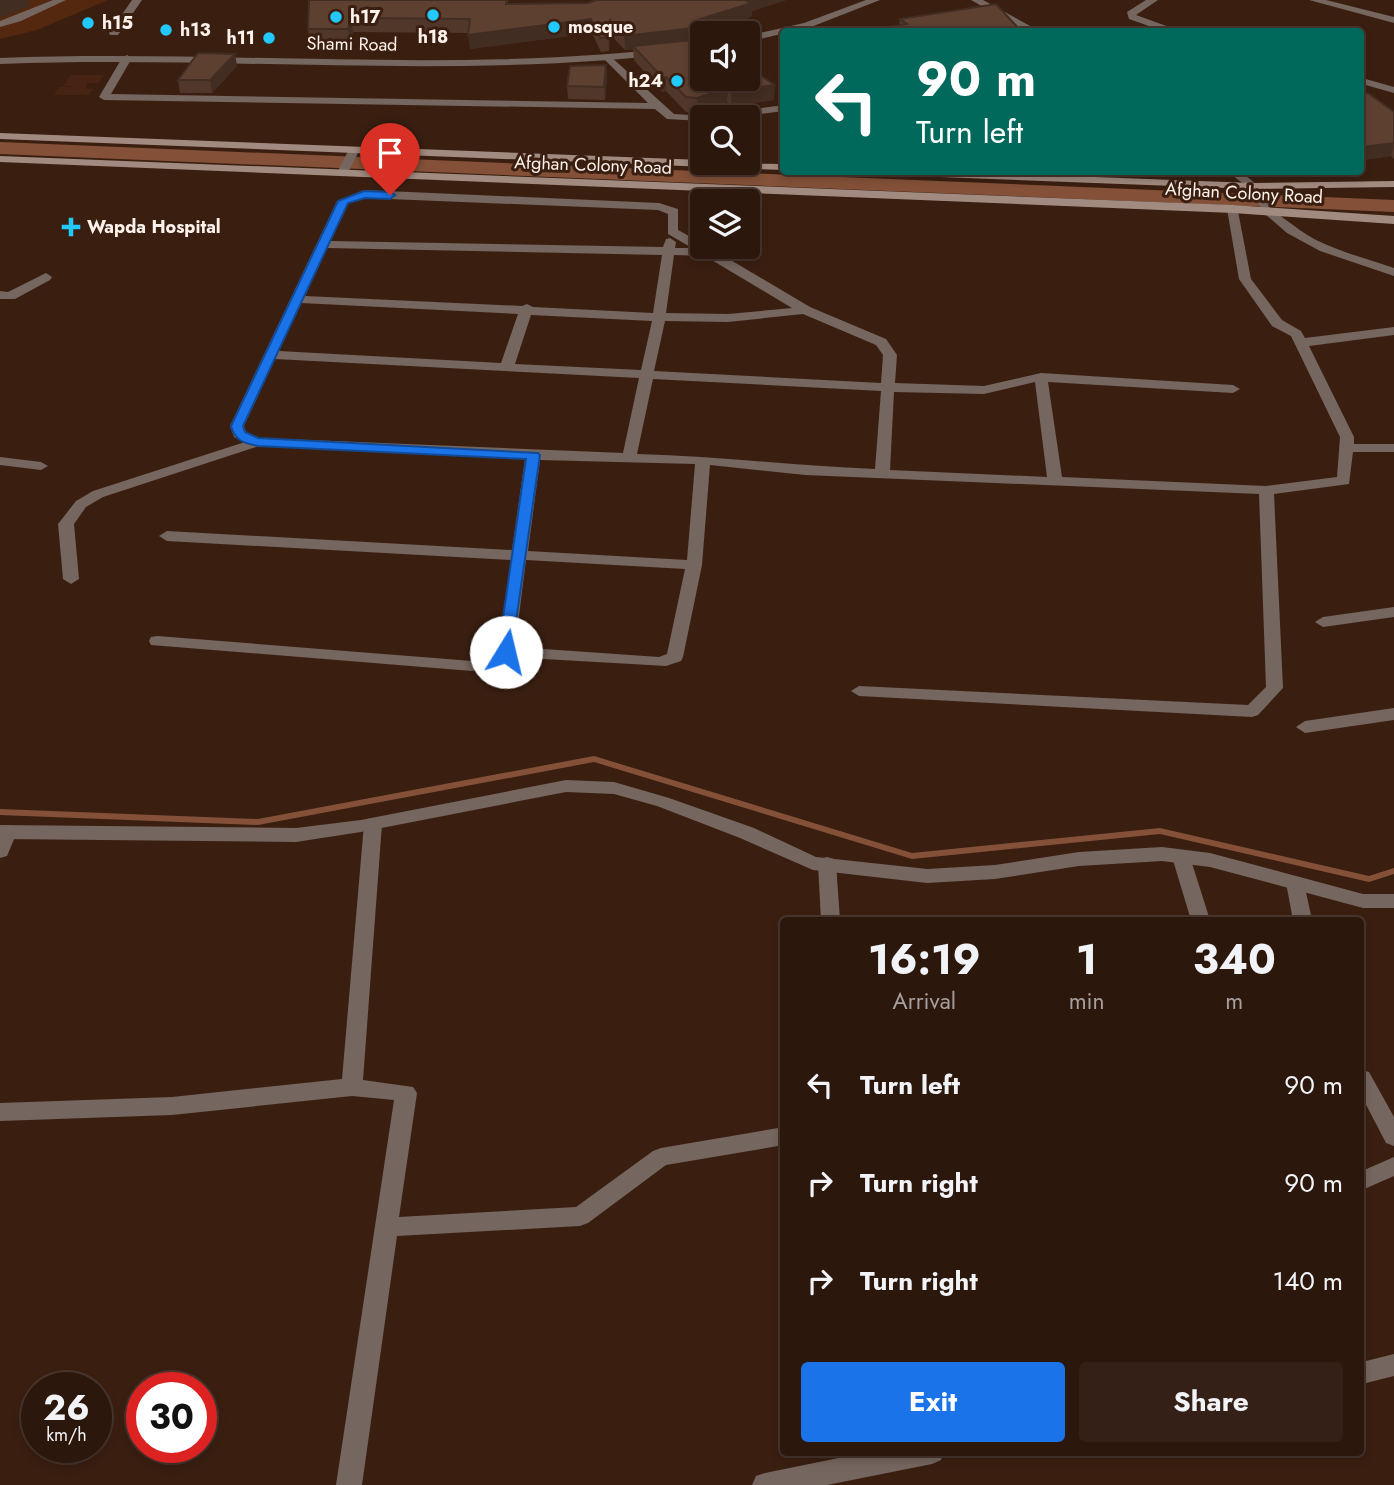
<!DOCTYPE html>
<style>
:root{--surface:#2c170d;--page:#342016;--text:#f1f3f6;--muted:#a69f9d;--line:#48362e;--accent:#1a73e8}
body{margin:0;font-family:Jost,sans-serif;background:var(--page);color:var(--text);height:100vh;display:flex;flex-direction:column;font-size:26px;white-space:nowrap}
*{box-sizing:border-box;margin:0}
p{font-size:23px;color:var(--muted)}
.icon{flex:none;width:38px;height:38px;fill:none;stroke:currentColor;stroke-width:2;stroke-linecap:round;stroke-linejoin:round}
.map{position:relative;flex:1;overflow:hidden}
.details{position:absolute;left:780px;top:917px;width:584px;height:539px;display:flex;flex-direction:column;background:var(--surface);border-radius:7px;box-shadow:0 4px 10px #0003,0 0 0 2px var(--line)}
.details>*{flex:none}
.guide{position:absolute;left:780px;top:28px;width:584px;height:147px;border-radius:7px;box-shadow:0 4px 10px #0003,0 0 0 2px var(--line);background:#00695c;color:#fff;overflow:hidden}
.fabs{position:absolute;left:690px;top:21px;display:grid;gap:14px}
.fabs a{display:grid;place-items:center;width:70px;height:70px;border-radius:7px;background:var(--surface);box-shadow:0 4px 10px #0003,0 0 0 2px var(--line);font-size:35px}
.speed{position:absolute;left:21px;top:1372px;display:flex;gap:14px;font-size:35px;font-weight:700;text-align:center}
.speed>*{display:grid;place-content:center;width:91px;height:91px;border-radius:50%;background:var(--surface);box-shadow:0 4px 10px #0003,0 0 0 2px var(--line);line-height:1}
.speed small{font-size:18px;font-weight:400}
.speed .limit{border:10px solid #d22;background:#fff;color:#111}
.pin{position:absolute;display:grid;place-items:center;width:60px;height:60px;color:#fff;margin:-72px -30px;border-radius:50% 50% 50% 0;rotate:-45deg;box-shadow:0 0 7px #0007}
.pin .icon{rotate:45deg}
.me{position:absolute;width:77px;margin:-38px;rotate:9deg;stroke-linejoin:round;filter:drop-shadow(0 0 5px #0008)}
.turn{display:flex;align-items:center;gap:24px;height:147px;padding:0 21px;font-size:32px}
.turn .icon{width:91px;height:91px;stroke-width:2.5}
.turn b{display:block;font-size:49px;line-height:60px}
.eta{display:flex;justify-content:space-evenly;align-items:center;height:119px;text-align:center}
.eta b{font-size:42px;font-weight:700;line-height:49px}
.button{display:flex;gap:14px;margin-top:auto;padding:14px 21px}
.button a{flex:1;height:80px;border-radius:7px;background:var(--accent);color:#fff;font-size:28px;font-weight:700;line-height:80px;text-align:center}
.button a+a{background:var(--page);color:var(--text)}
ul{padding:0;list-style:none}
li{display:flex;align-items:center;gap:21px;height:98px;padding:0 21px}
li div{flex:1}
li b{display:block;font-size:26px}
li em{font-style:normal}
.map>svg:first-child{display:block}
.built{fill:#462312}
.green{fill:#54270f}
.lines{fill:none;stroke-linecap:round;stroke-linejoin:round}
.stream{fill:#845138;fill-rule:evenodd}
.canal{fill:#845138;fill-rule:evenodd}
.service{fill:#75665f;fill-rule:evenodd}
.minor{fill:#75665f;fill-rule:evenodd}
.tertiary{fill:#75665f;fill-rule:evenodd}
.secondary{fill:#a18a7f;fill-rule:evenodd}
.wall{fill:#51372a}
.shaded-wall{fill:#422d22}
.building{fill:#5e4031;stroke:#422d22;stroke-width:2}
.route{fill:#1a73e8;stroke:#114b97;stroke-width:2}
.poi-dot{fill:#22c9fe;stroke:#3a1f11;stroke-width:2.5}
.labels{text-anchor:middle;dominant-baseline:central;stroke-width:6;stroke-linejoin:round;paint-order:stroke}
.far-poi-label{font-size:18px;font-weight:bold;fill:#fdf1eb;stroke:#3a1f11;text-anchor:start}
.far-street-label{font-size:18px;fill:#fdf1eb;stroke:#3a1f11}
</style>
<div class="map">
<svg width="1394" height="1485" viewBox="0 0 1394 1485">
<rect width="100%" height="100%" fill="#3a1f11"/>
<path class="built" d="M71 75H104L98 83H87L86 89H93L89 95H54L59 87H73L63 86Z"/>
<path class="green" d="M0 0H108L37 30 0 39Z"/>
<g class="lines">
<path class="stream" d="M594 756 912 853 1160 828 1369 876 1394 868V874L1369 882 1160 834 912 859 594 762 258 825 0 815V809L258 819Z"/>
<path class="canal" d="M0 142 1394 200V212L0 154Z"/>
<path class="service" d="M53 0H66L21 21 0 27V21Z"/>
<path class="minor" d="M132 0H142L118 35H110L109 33Z
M971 0H983L1041 32H1028Z
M1146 0H1158L1136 15 1183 32H1166L1129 19 1127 12Z
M1309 0H1326L1394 17V23Z
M609 55 674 114 706 116 784 105V111L735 117H702V121L667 119 655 109 104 100 99 97 122 58 127 55 132 58 111 94 648 103 605 60 604 58Z
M1362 78 1394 87V93L1362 84Z
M349 149 359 151 347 175H339L337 173Z
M1228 172C1252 172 1259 189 1272 207 1277 214 1286 220 1293 225 1321 248 1360 256 1394 268V276L1320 251 1287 233 1265 214 1249 188Z
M364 190 659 203 678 209V230L702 243V247L712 249 810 307 886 339 897 355 895 383 984 386 1041 373 1233 385 1240 389 1233 393 1048 382 1062 477 1266 486 1337 477 1340 437 1291 336 1272 326 1239 279 1227 209 1237 206 1251 279 1282 320 1301 331 1305 338 1394 327V335L1309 346 1354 437V444H1394V452H1353L1349 484 1274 494 1283 688 1258 715 1252 717 859 696 851 691 859 686 1248 705 1266 687 1259 494 805 475 710 465 702 565 683 657 681 661 666 666 509 657 497 666 472 671 151 645 149 641 151 637 157 636 472 661 486 658 498 650 511 560 167 541 159 536 167 531 512 550 525 459 259 446 103 497 86 507 74 524 79 579 71 584 63 579 58 524 76 501 93 491 245 442 234 437 230 426 337 201ZM365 198 658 210 668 214V234L692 248H675L676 242 670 238 666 239 663 247 330 241 348 203ZM327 248 662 255 653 313 533 307 527 304 522 306 305 296ZM674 255 705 256 792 308 728 314 666 313ZM301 303 518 314 501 363 279 351ZM803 314 876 345 883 355 881 383 654 371 665 321 728 322ZM531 315 652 321 641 370 515 364ZM275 359 639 378 623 453 260 438 246 432 244 426ZM653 379 881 391 875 469C795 466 717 456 637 454ZM1035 382 1047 477 890 470 894 392 984 394ZM540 460 695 464 687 560 528 551ZM526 560 685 569 667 654 659 657 515 647Z
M46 273 52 277 50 280 15 299H0V291L8 292Z
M0 457 41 462 48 466 41 470 0 465Z
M1394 607V617L1323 627 1315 622 1323 617Z
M1394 708V720L1305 733 1296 727 1305 721Z
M373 818 379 819 382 824 363 1080 413 1087 417 1093 399 1217 576 1207 653 1151 661 1148 784 1127V1145L666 1165 588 1223 580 1226 397 1236 362 1485H336L394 1100 352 1096 172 1115 0 1121V1103L172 1097 342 1079 364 824 367 819Z
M8 825 15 827 17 832 7 856 0 858V830Z
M1181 850 1188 852 1190 857 1210 920H1191L1172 857 1174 852Z
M827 857 834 859 836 864 840 920H821L818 864 820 859Z
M1295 876 1302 878 1304 883 1312 920H1293L1286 883 1288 878Z
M1362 1070 1369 1072 1394 1117V1146L1386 1143 1362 1097Z
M1394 1157V1176L1362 1190V1171Z
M1394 1354V1376L1362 1384V1362Z
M868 1452H944L941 1460 932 1464 827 1485H752L756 1476 765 1473Z"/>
<path class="tertiary" d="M866 0H880L811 27 747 42V36L804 23Z
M702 44V50C469 82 234 55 0 64V58C234 49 469 76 702 44Z
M566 780 614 782 669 798 754 828 816 857 927 869 995 865 1079 852 1162 847 1210 853 1363 894H1394V908H1363L1210 867 1162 861 1079 866 995 879 927 883 813 870 740 838 657 806 614 794 566 792 361 832 296 842 0 839V825L296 828 361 820Z"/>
<path class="secondary" d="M0 133 702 160V163L784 164V170L0 139Z
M0 156 1233 205 1394 216V224L1233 213 0 162Z
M882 172H965L1253 183 1394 181V187L1253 189 888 175Z"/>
</g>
<path class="wall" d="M309 0H508V4L588 3 597 0H786L752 11 751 17 708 31 710 33H702V79L774 100 731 106 727 102 697 113 686 112 666 91 662 92 634 60 633 49 625 50 610 34 609 51 601 52 592 33 470 49 469 33 353 32 350 43H310L308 29Z
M900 19 1022 32 899 25Z
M606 65 607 78 605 100 568 99 567 86Z
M237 66 212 93H180L178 80Z
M1362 94 1394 112V159L1391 156 1362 160Z
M1250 172H1279L1255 177Z"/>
<path class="shaded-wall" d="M0 0H28L30 6 0 18Z
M744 0H786L752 11 751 17 705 32V30L702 27V41L633 46V49L625 50 624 36 700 19Z
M351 18 353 32 350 43 348 29Z
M591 19 592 33 470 49 468 35Z
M610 20V34L609 51 608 37Z
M235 54 237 66 212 93 210 80Z
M606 65 607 78 605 100 604 87Z
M662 77H666V91L662 92Z
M775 85 774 100 731 106V91Z
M728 88 727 102 697 113V98Z
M1394 143 1391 156 1362 160V147Z
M1256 172H1279L1255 177Z"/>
<path class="building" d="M309 0H507L506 4 588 3 597 0H745L752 3 700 19 710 33H704L705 30 702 27 624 36 610 20 608 37 600 38 591 19 468 35 470 19 351 18 348 29H308Z
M996 4 1022 32H861L907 24 900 19Z
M1148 29 1151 32H1132Z
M702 39V79H747V67L775 85 731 91 728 88 697 98 686 97 666 77H662L633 46Z
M198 53 235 54 210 80H178Z
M606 65 604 87 567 86 570 66Z
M1368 93 1394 112V143L1362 147V94Z"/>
<path class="route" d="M364 191 390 192 395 195 390 199 365 198 348 203 243 426 245 432 258 438 538 453 540 455 511 656 506 657 498 652 526 459 258 446C244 443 235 441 231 426L338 201Z"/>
<g class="poi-dot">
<circle cx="433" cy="15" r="7"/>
<circle cx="336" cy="17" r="7"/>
<circle cx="88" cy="23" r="7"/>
<circle cx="554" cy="27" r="7"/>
<circle cx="166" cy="30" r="7"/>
<circle cx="269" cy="38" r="7"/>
<circle cx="677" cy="81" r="7"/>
<path d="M67.5 216.5h7v7h7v7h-7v7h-7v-7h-7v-7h7z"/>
</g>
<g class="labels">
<g class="far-poi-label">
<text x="350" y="17">h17</text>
<text x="102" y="23">h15</text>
<text x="568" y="27">mosque</text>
<text x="180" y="30">h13</text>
<text x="433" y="37" text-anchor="middle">h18</text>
<text x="255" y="38" text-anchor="end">h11</text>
<text x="663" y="81" text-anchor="end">h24</text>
<text x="87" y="227">Wapda Hospital</text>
</g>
<g class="far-street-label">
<text transform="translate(352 44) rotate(1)">Shami Road</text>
<text transform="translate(593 165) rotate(2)">Afghan Colony Road</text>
<text transform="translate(1244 193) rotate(3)">Afghan Colony Road</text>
</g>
</g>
</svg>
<div class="fabs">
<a><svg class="icon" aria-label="sound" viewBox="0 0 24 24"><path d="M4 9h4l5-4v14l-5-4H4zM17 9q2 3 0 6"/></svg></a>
<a><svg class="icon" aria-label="search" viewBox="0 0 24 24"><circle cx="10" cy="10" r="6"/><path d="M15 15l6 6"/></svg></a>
<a><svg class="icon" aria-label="layers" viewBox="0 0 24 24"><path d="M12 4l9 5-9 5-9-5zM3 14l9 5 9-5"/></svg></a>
</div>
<div class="speed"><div>26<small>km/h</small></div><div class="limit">30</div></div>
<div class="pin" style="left:390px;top:195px;background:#d93025"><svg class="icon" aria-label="arrive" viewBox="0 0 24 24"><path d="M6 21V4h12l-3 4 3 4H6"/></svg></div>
<svg class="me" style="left:506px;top:652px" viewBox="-20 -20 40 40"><circle r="19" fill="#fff"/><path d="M0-13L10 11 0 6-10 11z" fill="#1a73e8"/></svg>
<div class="guide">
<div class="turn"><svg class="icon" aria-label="left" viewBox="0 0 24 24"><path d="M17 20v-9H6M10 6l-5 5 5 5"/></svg><div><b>90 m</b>Turn left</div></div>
</div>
<section class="details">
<div class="eta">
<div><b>16:19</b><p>Arrival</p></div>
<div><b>1</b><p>min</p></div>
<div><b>340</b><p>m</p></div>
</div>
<ul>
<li><svg class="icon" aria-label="left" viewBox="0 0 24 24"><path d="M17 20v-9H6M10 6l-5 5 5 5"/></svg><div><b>Turn left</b></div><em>90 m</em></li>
<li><svg class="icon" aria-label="right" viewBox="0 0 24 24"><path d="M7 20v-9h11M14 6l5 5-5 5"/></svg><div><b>Turn right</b></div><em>90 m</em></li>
<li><svg class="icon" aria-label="right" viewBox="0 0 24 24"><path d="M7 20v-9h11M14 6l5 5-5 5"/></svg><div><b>Turn right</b></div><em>140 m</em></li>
</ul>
<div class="button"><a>Exit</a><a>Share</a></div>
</section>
</div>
